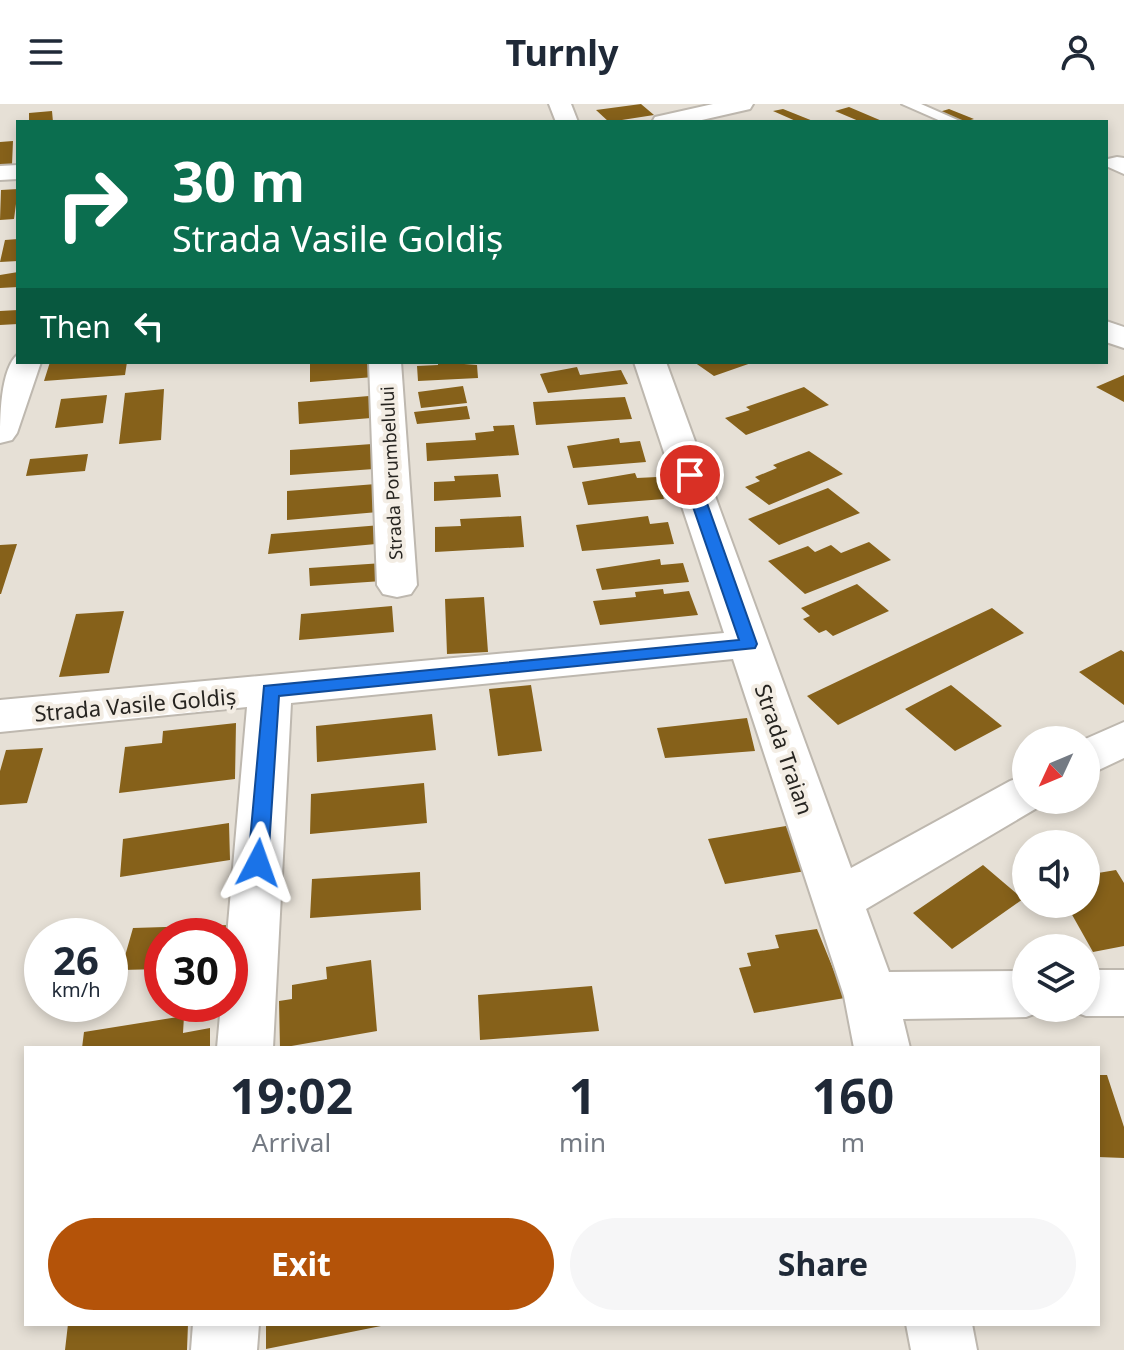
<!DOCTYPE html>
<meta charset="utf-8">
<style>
:root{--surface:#fff;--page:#f6f6f7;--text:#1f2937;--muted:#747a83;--accent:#b45309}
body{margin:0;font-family:"Noto Sans",sans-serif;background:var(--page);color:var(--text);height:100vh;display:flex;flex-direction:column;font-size:30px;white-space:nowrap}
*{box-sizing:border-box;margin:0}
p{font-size:26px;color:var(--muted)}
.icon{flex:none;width:44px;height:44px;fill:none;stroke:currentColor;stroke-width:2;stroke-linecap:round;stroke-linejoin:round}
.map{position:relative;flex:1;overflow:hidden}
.drawer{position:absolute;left:24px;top:942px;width:1076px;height:280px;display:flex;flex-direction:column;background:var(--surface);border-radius:0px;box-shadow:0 4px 12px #0003}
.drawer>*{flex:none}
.hud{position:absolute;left:16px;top:16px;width:1092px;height:244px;border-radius:0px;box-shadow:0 4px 12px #0003;background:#0b6e4f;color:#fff;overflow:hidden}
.needle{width:52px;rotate:226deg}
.controls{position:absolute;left:1012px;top:622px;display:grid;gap:16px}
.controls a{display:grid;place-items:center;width:88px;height:88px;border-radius:50%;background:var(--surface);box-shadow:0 4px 12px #0003;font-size:40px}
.speed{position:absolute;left:24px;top:814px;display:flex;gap:16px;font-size:40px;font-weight:700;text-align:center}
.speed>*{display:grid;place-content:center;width:104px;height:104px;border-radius:50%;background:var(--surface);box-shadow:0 4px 12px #0003;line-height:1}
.speed small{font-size:20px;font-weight:400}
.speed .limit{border:12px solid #d22;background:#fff;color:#111}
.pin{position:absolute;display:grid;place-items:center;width:68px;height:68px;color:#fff;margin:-34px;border:4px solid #fff;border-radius:50%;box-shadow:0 2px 8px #0007}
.me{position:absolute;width:88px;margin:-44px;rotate:4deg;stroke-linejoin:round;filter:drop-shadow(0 0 6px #0008)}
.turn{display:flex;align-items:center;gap:28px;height:168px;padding:0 24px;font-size:36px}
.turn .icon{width:104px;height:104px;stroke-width:2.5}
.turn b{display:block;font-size:56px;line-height:68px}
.then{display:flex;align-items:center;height:76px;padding:0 24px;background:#0003;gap:16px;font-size:30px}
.eta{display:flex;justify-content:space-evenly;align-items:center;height:136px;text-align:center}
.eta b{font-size:48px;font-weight:700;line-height:56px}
.button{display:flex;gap:16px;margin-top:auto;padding:16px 24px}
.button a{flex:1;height:92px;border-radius:48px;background:var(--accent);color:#fff;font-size:32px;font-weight:700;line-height:92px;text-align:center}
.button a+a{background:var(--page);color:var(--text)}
header{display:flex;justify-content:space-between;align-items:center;height:104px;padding:0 24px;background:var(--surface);font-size:36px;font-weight:700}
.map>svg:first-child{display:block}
.building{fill:#86611a}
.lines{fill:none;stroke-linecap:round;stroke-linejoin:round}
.service-casing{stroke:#beb8af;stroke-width:4}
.minor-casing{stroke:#beb8af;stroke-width:4}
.service{fill:#fff;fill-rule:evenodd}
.minor{fill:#fff;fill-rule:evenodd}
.route{fill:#1a73e8;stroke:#114b97;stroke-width:2}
.labels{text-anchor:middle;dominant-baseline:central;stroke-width:8;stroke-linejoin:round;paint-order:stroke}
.far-street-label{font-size:18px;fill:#262420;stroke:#f3ede4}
.street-label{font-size:22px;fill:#262420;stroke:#f3ede4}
</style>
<header><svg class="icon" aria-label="menu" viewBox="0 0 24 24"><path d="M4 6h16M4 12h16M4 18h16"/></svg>Turnly<svg class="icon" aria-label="person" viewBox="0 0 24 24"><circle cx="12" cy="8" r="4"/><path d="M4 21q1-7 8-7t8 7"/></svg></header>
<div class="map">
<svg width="1124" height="1246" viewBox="0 0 1124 1246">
<rect width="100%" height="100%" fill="#e6e0d6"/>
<path class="building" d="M641 0 654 11 609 18 596 6Z
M849 3 882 17 861 18 835 7Z
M783 5 813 17 798 18 773 7Z
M949 5 974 15 964 18 939 8Z
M52 7 53 18H29V9Z
M13 37 12 61 0 62V38Z
M18 85 14 115 0 116 1 86Z
M18 135V157L0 158 5 136Z
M18 168V183L0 184V171Z
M18 206V220L0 221V207Z
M50 258H127L125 271 44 277Z
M310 258H372L374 273 310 278Z
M438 258 477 261 478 274 418 277 417 262 438 261Z
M694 258H754L714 272Z
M577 263 580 271 621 266 628 280 548 289 540 270Z
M1124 271V298L1096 283Z
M463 282 467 299 421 304 418 288Z
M804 283 829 301 746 331 725 314 750 306 746 303Z
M164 285 161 336 119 340 125 289Z
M107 291 103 319 55 324 61 295Z
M369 292 371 314 299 320 298 298Z
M625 293 632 315 536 321 533 298Z
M467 302 470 315 417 320 414 308Z
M514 321 519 351 427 357 426 339 476 336 475 329 494 327 493 322Z
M619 334 620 339 640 337 646 358 573 364 567 342Z
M372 340 374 365 290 371V346Z
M809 347 843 370 769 401 745 383 760 377 755 373 777 364 773 361Z
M88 350 85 367 26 372 30 355Z
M635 369 637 374 657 373 664 395 588 401 582 378Z
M498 370 501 393 434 397V378L455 377 454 372Z
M376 380 378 408 287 416V387Z
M828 384 860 409 779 441 748 415Z
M521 412 524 443 435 448V423L461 422 460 415Z
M648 412 650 420 668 418 674 440 582 447 576 421Z
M381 421 376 440 268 450 271 430Z
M869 438 891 456 805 490 768 457 808 442 815 448 831 441 841 449Z
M17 440 1 490H0V441Z
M660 455 661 461 683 459 689 478 602 486 596 465Z
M383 459 382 477 310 482 309 464Z
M857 480 889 507 833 532 826 526 819 529 803 515 810 512 801 504Z
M663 485 664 490 689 487 698 511 600 521 593 497 636 493 635 488Z
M484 493 488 548 447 550 445 495Z
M392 502 394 528 299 536 301 510Z
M992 504 1024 529 838 621 807 592Z
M124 507 109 569 59 573 76 510Z
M1121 546 1124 548V601L1079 568Z
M531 581 542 647 498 652 489 585Z
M951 581 1002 622 955 647 905 605Z
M432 610 436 646 317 658 316 622Z
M747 614 755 647 665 654 657 624Z
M236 619 235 675 119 689 125 643 162 639 163 627Z
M43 644 27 699 0 701V667L6 646Z
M424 679 427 719 310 730 311 690Z
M229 719 230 756 120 773 123 735Z
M786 722 806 767 725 780 708 735Z
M983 761 1023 795 952 845 913 809Z
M1116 766 1124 779V842L1093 848 1066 800H1086V771Z
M420 768 421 806 310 814 312 775Z
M229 821 227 832H162V865L121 866 133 824Z
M817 825 845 894 754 909 739 864 751 862 747 849 779 844 775 831Z
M371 856 377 927 280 944 279 897 292 895V881L327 875 326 863Z
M592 882 599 927 480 936 478 891Z
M184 912 183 929 210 924V944H82L84 928Z
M1098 971H1107L1124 1023V1054L1098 1053Z
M68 1220H188L187 1246H65Z
M266 1220H386V1221L266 1245Z"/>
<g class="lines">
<g class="service-casing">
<path id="service" d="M902 0H921L962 18H943Z"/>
</g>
<g class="minor-casing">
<path id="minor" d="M549 0H571L578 18H556Z
M713 0H753L750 5 693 18H652L655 13Z
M1117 53 1124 54V70L1106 62 1108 55Z
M18 61V75L0 76V62Z
M1106 217 1124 223V244L1106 238Z
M18 250V258H41L17 329 12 336 0 339C0 314 0 265 18 250Z
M369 258H401L417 481 411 490 397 493 383 490 377 481Z
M634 258H666L851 764 1010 677 1026 671V696H1045L1042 701 866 805 889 868 1026 867V904L1045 906 1026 913 903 915 910 944H854L844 892 733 555 291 599 273 944H217L221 900H230V832H227L247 603 0 628V596L724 529Z
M1124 618V654L1086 672 1083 636Z
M1086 866H1124V912H1086L1067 905 1086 904Z
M193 1220H259L257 1246H191Z
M906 1220H972L977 1246H911Z"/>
</g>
<use href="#service" class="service"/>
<use href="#minor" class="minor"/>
</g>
<path class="route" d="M684 368 697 371 757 540 755 544 279 592 268 759 265 764H251L248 759 264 582 739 536 682 371Z"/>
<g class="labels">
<g class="far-street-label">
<text transform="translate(391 369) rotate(-93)">Strada Porumbelului</text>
</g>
<g class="street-label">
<text transform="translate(135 600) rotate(-5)">Strada Vasile Goldiș</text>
<text transform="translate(785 645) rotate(71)">Strada Traian</text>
</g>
</g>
</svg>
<div class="controls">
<a><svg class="needle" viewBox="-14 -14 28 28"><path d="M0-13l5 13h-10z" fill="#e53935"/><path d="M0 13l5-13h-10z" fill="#747a83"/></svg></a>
<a><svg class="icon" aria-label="sound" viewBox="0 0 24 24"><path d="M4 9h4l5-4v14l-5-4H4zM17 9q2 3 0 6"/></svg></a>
<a><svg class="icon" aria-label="layers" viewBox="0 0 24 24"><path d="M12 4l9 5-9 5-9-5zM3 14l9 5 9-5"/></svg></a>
</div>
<div class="speed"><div>26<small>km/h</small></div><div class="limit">30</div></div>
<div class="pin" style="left:690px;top:371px;background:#d93025"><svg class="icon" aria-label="arrive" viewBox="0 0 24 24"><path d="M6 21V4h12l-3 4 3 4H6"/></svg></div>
<svg class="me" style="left:258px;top:759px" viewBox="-20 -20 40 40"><path d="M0-17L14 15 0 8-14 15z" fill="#1a73e8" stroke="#fff" stroke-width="4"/></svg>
<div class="hud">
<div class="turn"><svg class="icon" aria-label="right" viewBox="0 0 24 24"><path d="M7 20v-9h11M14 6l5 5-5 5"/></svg><div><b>30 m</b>Strada Vasile Goldiș</div></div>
<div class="then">Then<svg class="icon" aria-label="left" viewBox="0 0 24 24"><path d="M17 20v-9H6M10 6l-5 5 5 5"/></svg></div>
</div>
<section class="drawer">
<div class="eta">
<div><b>19:02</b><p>Arrival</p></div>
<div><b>1</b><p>min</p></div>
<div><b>160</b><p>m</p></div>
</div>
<div class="button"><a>Exit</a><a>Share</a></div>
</section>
</div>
